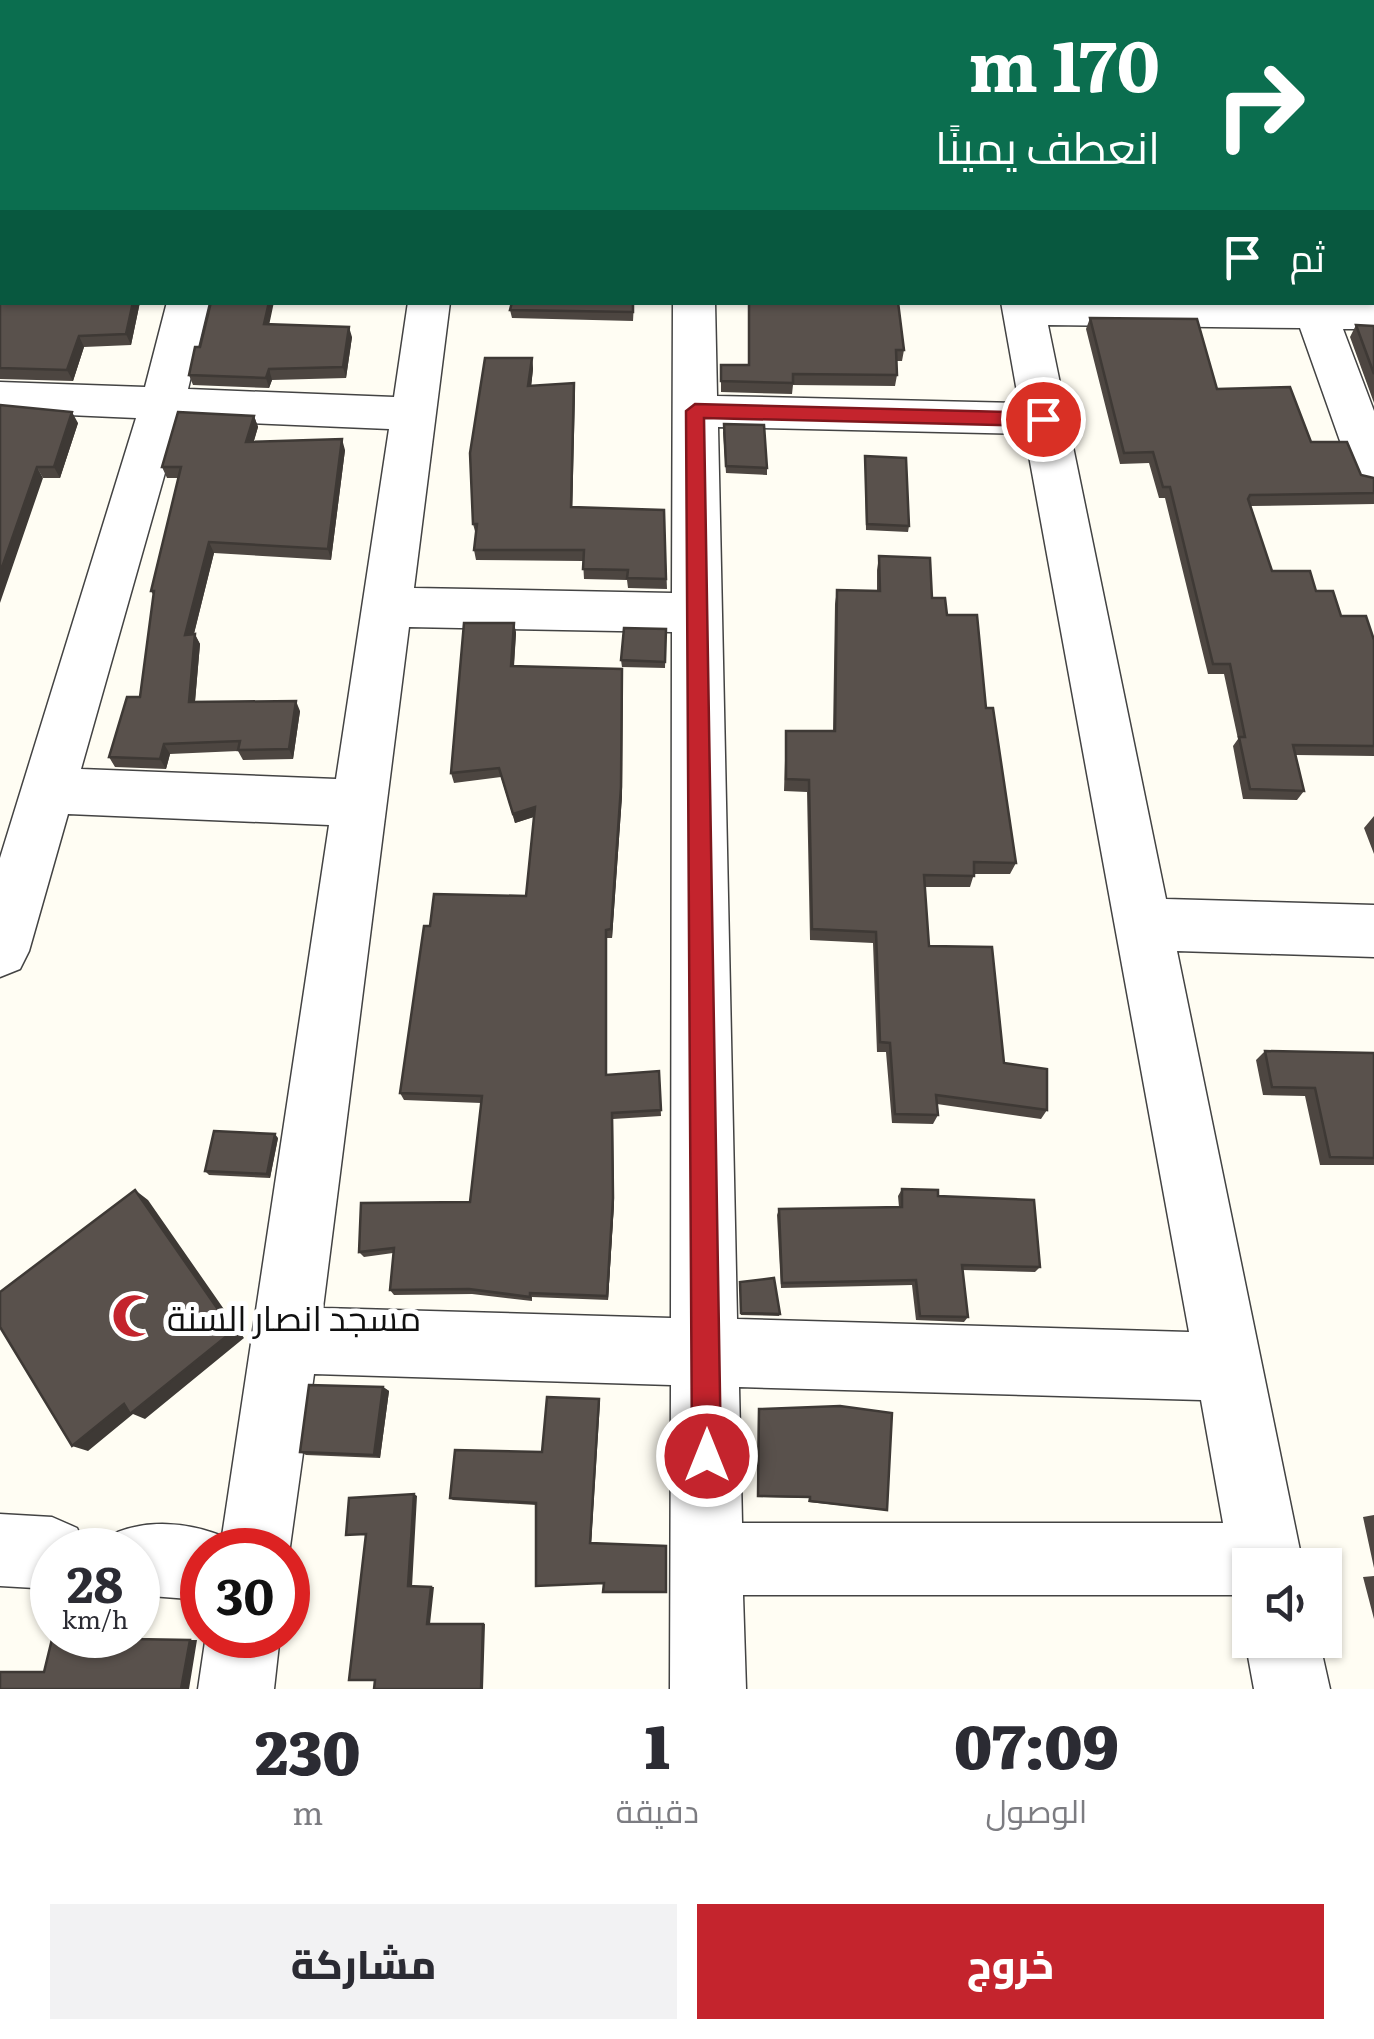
<!DOCTYPE html>
<html lang="ar">
<meta charset="utf-8">
<style>
:root{--surface:#fff;--page:#f2f2f3;--text:#2b2b33;--muted:#7c7c81;--accent:#c4242d}
body{margin:0;font-family:Literata,Cairo,serif;background:var(--page);color:var(--text);direction:rtl;height:100vh;display:flex;flex-direction:column;font-size:38px;white-space:nowrap}
*{box-sizing:border-box;margin:0}
p{font-size:32px;color:var(--muted)}
.icon{flex:none;width:55px;height:55px;fill:none;stroke:currentColor;stroke-width:2;stroke-linecap:round;stroke-linejoin:round}
.map{position:relative;height:1689px;overflow:hidden;direction:ltr}
.drawer{display:flex;flex-direction:column;background:var(--surface);flex:1}
.drawer>*{flex:none}
.guide{position:absolute;left:0px;top:0px;width:1375px;height:305px;box-shadow:0 2px 8px #0004;direction:rtl;background:#0b6e4f;color:#fff;overflow:hidden}
.buttons{position:absolute;left:1232px;top:1548px;display:grid;gap:20px}
.buttons a{display:grid;place-items:center;width:110px;height:110px;border-radius:0px;background:var(--surface);box-shadow:0 2px 8px #0004;font-size:50px}
.speed{position:absolute;left:30px;top:1528px;display:flex;gap:20px;font-size:50px;font-weight:700;text-align:center}
.speed>*{display:grid;place-content:center;width:130px;height:130px;border-radius:50%;background:var(--surface);box-shadow:0 2px 8px #0004;line-height:1}
.speed small{font-size:25px;font-weight:400}
.speed .limit{border:15px solid #d22;background:#fff;color:#111}
.pin{position:absolute;display:grid;place-items:center;width:85px;height:85px;color:#fff;margin:-42px;border:5px solid #fff;border-radius:50%;box-shadow:0 2px 10px #0007}
.me{position:absolute;width:110px;margin:-55px;rotate:0deg;stroke-linejoin:round;filter:drop-shadow(0 0 8px #0008)}
.turn{display:flex;align-items:center;gap:35px;height:210px;padding:0 50px;font-size:45px}
.turn .icon{width:130px;height:130px;stroke-width:2.5}
.turn b{display:block;font-size:70px;line-height:85px}
.then{display:flex;align-items:center;height:95px;padding:0 50px;background:#0003;gap:20px;font-size:38px}
.eta{display:flex;justify-content:space-evenly;align-items:center;height:170px;text-align:center}
.eta b{font-size:60px;font-weight:800;line-height:70px}
.action{display:flex;gap:20px;margin-top:auto;padding:20px 50px}
.action a{flex:1;height:115px;border-radius:0px;background:var(--accent);color:#fff;font-size:40px;font-weight:800;line-height:115px;text-align:center}
.action a+a{background:var(--page);color:var(--text)}
.map>svg:first-child{display:block}
.lines{fill:none;stroke-linecap:round;stroke-linejoin:round}
.minor-casing{stroke:#434343;stroke-width:3}
.minor{fill:#fff;fill-rule:evenodd}
.wall{fill:#4d4641}
.shaded-wall{fill:#3e3935}
.building{fill:#59514c;stroke:#3e3935;stroke-width:2.5}
.route{fill:#c4242d;stroke:#7f171d;stroke-width:2.5}
.labels{text-anchor:middle;dominant-baseline:central;stroke-width:10;stroke-linejoin:round;paint-order:stroke}
.near-poi-label{font-size:35px;fill:#101010;stroke:#fff;text-anchor:start}
</style>
<div class="map">
<svg width="1374" height="1689" viewBox="0 0 1374 1689">
<rect width="100%" height="100%" fill="#fffdf3"/>
<g class="lines">
<g class="minor-casing">
<path id="minor" d="M204 0H388L389 2H205Z
M557 0H591V2H557Z
M672 0H706V2H672Z
M938 0H972L973 2H939Z
M1190 0H1224L1225 2H1191Z
M1372 8H1374V30H1372Z
M1372 85H1374V110H1372Z
M1372 130H1374V154H1372Z
M1374 301V329H1343L1374 411V489L1358 484 1351 472 1300 328 1048 325 1166 899 1374 905V957L1177 951 1303 1565H1250V1595H743L746 1689H670L671 1385 314 1374 288 1561V1550H202V1600L138 1595V1550H106L113 1534C147 1519 187 1522 222 1536L329 825 68 814 29 951 20 969 0 977V858L136 418 0 412V382L145 387 167 302H209L188 389 394 397 408 302H450L414 588 672 593 673 302H715L717 396 1019 403 1001 302ZM180 420 389 429 336 779 81 769ZM718 427 1025 434 1189 1332 737 1319ZM409 627 672 632 671 1318 323 1308ZM739 1387 1201 1400 1223 1523H742Z
M0 1514 52 1517 77 1528 87 1550H52V1589L0 1586Z
M1250 1628V1640H1319L1330 1689H1254L1245 1640Z
M206 1635H280L274 1689H198Z"/>
</g>
<use href="#minor" class="minor"/>
</g>
<path class="wall" d="M0 169 2 302H140L131 345 84 347 73 381 0 379Z
M512 302H634L633 321 512 318 510 310Z
M749 302 904 350 902 361H896L897 375 895 386 793 385 792 394 721 392V365H749Z
M1090 318 1311 442 1361 475 1374 478V504L1251 506 1272 571 1316 591 1341 616 1374 640V756L1296 755 1304 791 1297 800 1243 799 1233 746 1238 739 1224 674H1208L1165 498H1159L1149 463 1120 464 1086 329Z
M270 325 352 337 346 378 272 380 269 388 193 385 189 375 200 347Z
M1356 325 1374 326V403L1350 337Z
M532 358 533 369 531 386 574 383 572 507 664 510 667 589 628 588 627 580 584 579 583 561 476 560 474 550 476 535 473 524Z
M0 405 78 423 60 478H43Z
M254 416 258 427 254 441 345 450 331 560 214 553 194 634 200 644 195 702 300 711 293 759 243 760 238 751 170 754 166 769 115 767 109 757 140 697 154 596 151 591 178 478H167L162 467Z
M723 431 767 468V475L726 473Z
M865 456 909 526 908 532 866 530Z
M879 556 932 598 947 615 986 708 1016 863 1010 874H974L970 887H925L929 946 1004 1063 1047 1110 1041 1119 937 1104 938 1115 933 1124 892 1123 886 1052H877L873 943 810 940 807 792 784 791 786 731H833L835 604 837 590 877 591V570Z
M514 623 516 633 514 667 623 679 622 796 612 938H606L607 1075 659 1071 661 1116 613 1119 614 1204 608 1300 532 1297V1301L472 1294 394 1295 390 1290 393 1253 364 1257 359 1252 470 1202 481 1103 404 1100 400 1093 430 926 526 896 534 817 515 823 501 777 454 783 451 773Z
M666 629 665 668 622 667 621 660Z
M1374 816V854L1364 828Z
M1265 1051 1374 1053V1165H1320L1305 1096 1263 1095 1256 1060Z
M278 1138 270 1178 209 1175 205 1171Z
M902 1189 938 1196 1040 1267 1035 1272 962 1270 968 1317 964 1322 916 1320 912 1285 781 1288 777 1215 779 1209 899 1207 898 1196Z
M740 1282 780 1314 779 1316 741 1315Z
M383 1387 389 1391 380 1458 306 1455 300 1452Z
M599 1399 591 1543 604 1583 536 1505 453 1500 450 1498 542 1452Z
M758 1411 887 1510 808 1502 809 1498 757 1497Z
M1374 1515V1568L1363 1517Z
M1374 1576V1619L1363 1577Z"/>
<path class="shaded-wall" d="M133 302H140L131 345 126 334Z
M269 302H274L267 335 264 324Z
M349 327 352 337 346 378 343 367Z
M79 336 84 347 73 381 67 370Z
M532 358 533 369 530 397 528 386Z
M269 369 272 380 269 388 266 378Z
M574 383 575 395 572 517 571 507Z
M72 412 78 423 60 478 54 467Z
M254 416 258 427 250 453 246 442Z
M342 439 345 450 331 560 328 549Z
M37 467 43 478 0 603V573Z
M209 542 214 553 191 645 185 635Z
M514 623 516 633 513 676 511 666Z
M195 634 200 644 194 712 189 702Z
M622 669V796L612 938 611 929Z
M296 701 300 711 293 759 289 749Z
M164 744 170 754 166 769 160 759Z
M535 807 536 816 515 823 513 814Z
M612 1113 614 1204 608 1300 607 1296Z
M275 1134 278 1138 270 1178 267 1174Z
M135 1190 148 1200 244 1338 145 1419 133 1414 88 1451 72 1446Z
M383 1387 389 1391 380 1458 374 1455Z
M599 1399 600 1402 591 1544 590 1543Z
M414 1494 417 1496 412 1587 408 1586Z
M431 1587H434L430 1624H427Z
M483 1624H485L483 1689H481Z
M138 1633H143L142 1638 133 1639 134 1635H138Z
M190 1640H197L189 1689H181Z"/>
<path class="building" d="M155 0H217L216 2H154Z
M306 0H456L455 2H305Z
M1003 0H1167L1168 2H1003Z
M1264 0H1301L1302 2H1265Z
M0 169H2V302H133L126 334 79 336 67 370 0 368Z
M1372 196H1374V239H1372Z
M211 302H269L264 324 349 327 343 367 269 369 266 378 189 375 195 347H200Z
M512 302H633V312L510 310Z
M749 302H898L904 350H896L897 375 793 374V383L721 381V365H749Z
M1090 318 1197 319 1217 389 1290 387 1311 442H1347L1361 475 1374 478V493L1250 495 1248 499 1272 571H1310L1316 591H1333L1341 616H1366L1374 640V746L1293 745 1304 791 1250 789 1239 737H1245L1230 664H1213L1170 487H1163L1153 452 1124 453Z
M1356 325 1374 326V374Z
M485 358H532L528 386 574 383 571 507 664 510 666 579 627 578 628 570 583 569 584 550H474L477 524H473L470 453Z
M0 405 72 412 54 467H37L0 573Z
M178 412 254 416 246 442 342 439 328 549 209 542 185 635 195 634 189 702 296 701 289 749 238 750 240 741 164 744 160 759 109 757 127 697H140L154 591H151L181 467H162Z
M724 424 764 425 767 468 726 466Z
M865 456 906 458 909 526 867 524Z
M879 556 930 558 932 598H945L947 615H977L986 708H993L1016 863 974 862V876L924 875 929 946 992 947 1004 1063 1047 1069V1110L936 1095 938 1115 895 1114 890 1043 880 1042 876 932 812 929 809 780 786 779V731H835L837 590 880 591Z
M464 623H514L511 666 622 669 621 787 611 929 606 930V1075L659 1071 661 1110 612 1113 613 1198 607 1296 530 1293V1297L469 1289 390 1290 394 1248 359 1252 361 1203 470 1202 482 1096 400 1093 424 926H430L434 894 526 896 535 807 513 814 499 768 451 773Z
M624 628 666 629 665 662 621 660Z
M1265 1051 1374 1053V1158L1330 1157 1315 1088 1272 1087Z
M214 1131 275 1134 267 1174 205 1171Z
M902 1189 938 1190V1196L1034 1200 1040 1267 962 1265 968 1317 920 1316 916 1280 782 1283 779 1209 902 1207Z
M135 1190 233 1331 130 1414 124 1404 72 1446 0 1327V1292Z
M774 1278 780 1314 741 1313 740 1282Z
M309 1385 383 1387 374 1455 300 1452Z
M547 1397 599 1399 590 1543 666 1546V1592H603L604 1583 536 1586V1503L450 1498 455 1450 542 1452Z
M840 1406 892 1413 887 1510 810 1501V1497L758 1496 759 1409Z
M414 1494 408 1586 431 1587 427 1624H483L481 1689H374L375 1680H349L366 1534 346 1535 349 1498Z
M53 1635H134L133 1639 190 1640 181 1689H0V1672H44Z"/>
<path class="route" d="M695 404 1043 413 1052 419 1043 426 704 418 721 1456 717 1466 707 1470 697 1466 692 1456 686 411Z"/>
<defs>
<g id="mosque-bare" transform="scale(3.45)"><path d="M3.5-4.9A6 6 0 1 0 3.5 4.9A5 5 0 1 1 3.5-4.9Z" fill="#c4242d" stroke="#fff" stroke-width="2.5" paint-order="stroke"/></g>
</defs>
<g fill-rule="evenodd">
<use href="#mosque-bare" x="134" y="1316"/>
</g>
<g class="labels">
<g class="near-poi-label">
<text x="167" y="1316">مسجد انصار السنة</text>
</g>
</g>
</svg>
<div class="buttons">
<a><svg class="icon" aria-label="sound" viewBox="0 0 24 24"><path d="M4 9h4l5-4v14l-5-4H4zM17 9q2 3 0 6"/></svg></a>
</div>
<div class="speed"><div>28<small>km/h</small></div><div class="limit">30</div></div>
<div class="pin" style="left:1043px;top:419px;background:#d93025"><svg class="icon" aria-label="arrive" viewBox="0 0 24 24"><path d="M6 21V4h12l-3 4 3 4H6"/></svg></div>
<svg class="me" style="left:707px;top:1456px" viewBox="-20 -20 40 40"><circle r="17" fill="#c4242d" stroke="#fff" stroke-width="3"/><path d="M0-11L8 9 0 5-8 9z" fill="#fff"/></svg>
<div class="guide">
<div class="turn"><svg class="icon" aria-label="right" viewBox="0 0 24 24"><path d="M7 20v-9h11M14 6l5 5-5 5"/></svg><div><b>170 m</b>انعطف يمينًا</div></div>
<div class="then">ثم<svg class="icon" aria-label="arrive" viewBox="0 0 24 24"><path d="M6 21V4h12l-3 4 3 4H6"/></svg></div>
</div>
</div>
<section class="drawer">
<div class="eta">
<div><b>07:09</b><p>الوصول</p></div>
<div><b>1</b><p>دقيقة</p></div>
<div><b>230</b><p>m</p></div>
</div>
<div class="action"><a>خروج</a><a>مشاركة</a></div>
</section>
